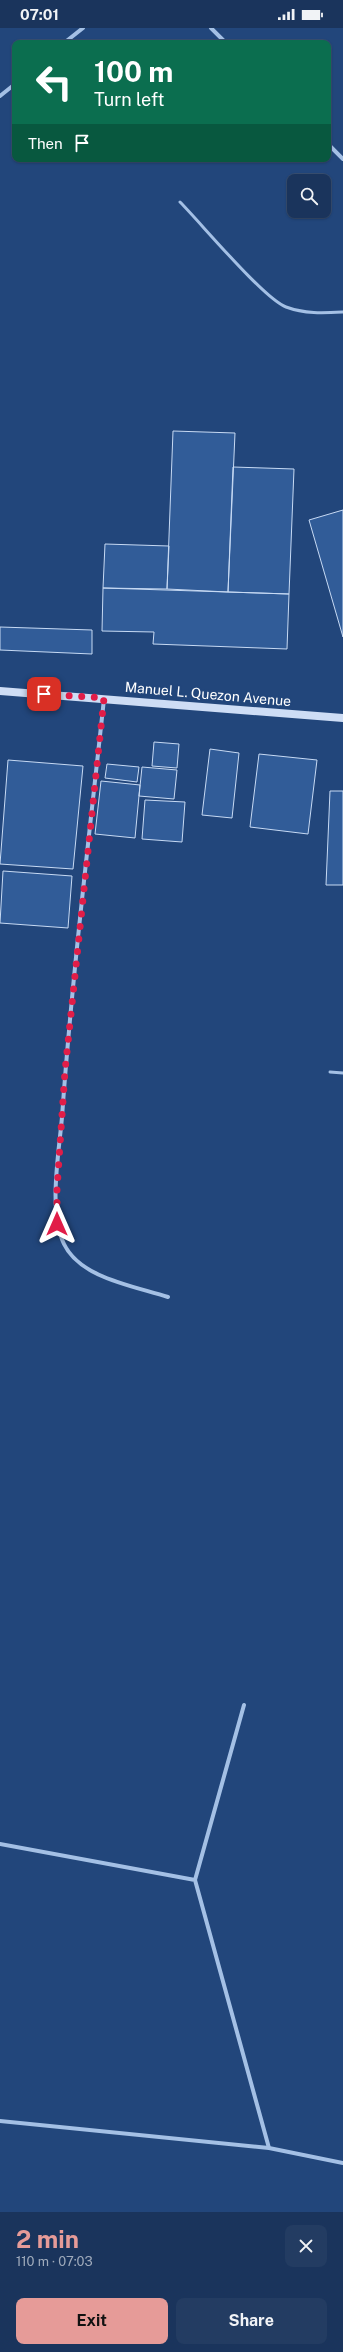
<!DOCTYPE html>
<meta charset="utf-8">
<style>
:root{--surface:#1a345c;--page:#233c62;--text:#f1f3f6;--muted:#9faabb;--line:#384f72;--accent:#e69b98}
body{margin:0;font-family:"Public Sans",sans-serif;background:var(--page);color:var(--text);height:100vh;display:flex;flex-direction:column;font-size:15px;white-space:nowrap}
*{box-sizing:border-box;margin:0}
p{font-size:13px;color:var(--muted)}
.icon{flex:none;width:22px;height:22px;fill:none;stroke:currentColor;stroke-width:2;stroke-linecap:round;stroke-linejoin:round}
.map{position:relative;height:2184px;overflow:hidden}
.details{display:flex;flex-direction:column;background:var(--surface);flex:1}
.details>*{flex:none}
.hud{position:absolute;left:12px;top:12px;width:319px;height:122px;border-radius:8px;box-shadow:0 1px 3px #0004,0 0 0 1px var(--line);background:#0b6e4f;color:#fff;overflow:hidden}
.controls{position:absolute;left:287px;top:146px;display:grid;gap:8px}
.controls a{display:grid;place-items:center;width:44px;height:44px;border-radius:8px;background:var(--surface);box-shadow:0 1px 3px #0004,0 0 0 1px var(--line);font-size:20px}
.pin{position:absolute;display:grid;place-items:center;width:34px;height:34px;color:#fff;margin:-17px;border-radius:8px;box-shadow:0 2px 6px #0006}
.me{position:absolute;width:44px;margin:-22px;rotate:0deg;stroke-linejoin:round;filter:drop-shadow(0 0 3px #0008)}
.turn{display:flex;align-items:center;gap:14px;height:84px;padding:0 16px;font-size:18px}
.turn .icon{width:52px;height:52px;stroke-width:2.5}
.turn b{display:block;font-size:28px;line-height:34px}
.then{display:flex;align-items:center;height:38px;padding:0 16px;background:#0003;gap:8px;font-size:15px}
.round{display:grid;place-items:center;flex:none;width:42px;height:42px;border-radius:8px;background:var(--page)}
.headline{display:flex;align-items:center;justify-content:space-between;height:68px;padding:0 16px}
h1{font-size:24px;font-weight:700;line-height:30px;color:var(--accent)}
.primary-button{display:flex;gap:8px;margin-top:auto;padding:8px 16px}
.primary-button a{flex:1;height:46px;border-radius:8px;background:var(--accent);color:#111;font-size:16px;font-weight:700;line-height:46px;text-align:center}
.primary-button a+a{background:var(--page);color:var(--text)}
.status{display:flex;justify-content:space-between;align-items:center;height:28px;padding:0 20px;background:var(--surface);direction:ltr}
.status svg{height:11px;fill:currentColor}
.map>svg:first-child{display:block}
.building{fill:#315c98;stroke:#c7daf4}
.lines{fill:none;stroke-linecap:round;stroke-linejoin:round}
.lane{stroke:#a4c0e5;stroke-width:3}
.street{stroke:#a4c0e5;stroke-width:4}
.secondary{stroke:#ceddf5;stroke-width:8}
.route{stroke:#e11d48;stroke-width:7;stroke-dasharray:0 12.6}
.labels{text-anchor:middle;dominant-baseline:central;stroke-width:4;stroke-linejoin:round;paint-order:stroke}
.street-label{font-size:14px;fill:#fff;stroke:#22467b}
</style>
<div class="status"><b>07:01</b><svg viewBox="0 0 49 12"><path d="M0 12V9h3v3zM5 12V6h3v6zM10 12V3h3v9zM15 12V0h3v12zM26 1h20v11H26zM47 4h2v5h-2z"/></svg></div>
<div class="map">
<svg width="343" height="2184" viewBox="0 0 343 2184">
<rect width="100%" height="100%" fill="#22467b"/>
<path class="building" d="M173 403 235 405 228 564 167 561Z
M233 439 294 441 289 566 228 564Z
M343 482V609L309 492Z
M105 516 169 518 167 561 103 560Z
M103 560 289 566 287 621 153 616 154 604 102 603Z
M0 599 92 602V626L0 622Z
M154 714 179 716 177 740 152 738Z
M210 721 239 725 232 790 202 787Z
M259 726 317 732 308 806 250 799Z
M8 732 83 738 73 841 0 836Z
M107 736 139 739 137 754 105 750Z
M142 739 177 742 174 771 139 768Z
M101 753 140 757 135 810 95 806Z
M330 763H343V857H326Z
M145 772 185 774 182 814 142 811Z
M3 843 72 848 68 900 0 895Z"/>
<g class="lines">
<path class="lane" d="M180 174C200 194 264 271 286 279 305 286 323 285 343 284
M330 1044 343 1045"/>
<path class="street" d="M211 0 226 15
M64 15 83 0
M0 68 15 56
M328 116 343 131
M104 671C89 810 72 949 62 1089 59 1125 48 1183 64 1216 80 1250 134 1258 168 1269
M244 1677 195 1852 269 2120
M0 1816 195 1852
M0 2093 269 2120 343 2135"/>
<path class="secondary" d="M0 663 343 690"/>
</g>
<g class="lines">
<path class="route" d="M44 666 104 670 65 1043 57 1161V1196"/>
</g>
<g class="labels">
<g class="street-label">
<text transform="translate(208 666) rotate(5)">Manuel L. Quezon Avenue</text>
</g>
</g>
</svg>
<div class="controls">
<a><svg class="icon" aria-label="search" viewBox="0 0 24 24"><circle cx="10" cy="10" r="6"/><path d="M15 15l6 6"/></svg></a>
</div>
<div class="pin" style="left:44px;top:666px;background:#d93025"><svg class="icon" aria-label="arrive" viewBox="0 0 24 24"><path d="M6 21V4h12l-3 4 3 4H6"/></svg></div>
<svg class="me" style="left:57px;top:1196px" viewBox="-20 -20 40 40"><path d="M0-17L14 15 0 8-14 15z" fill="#e11d48" stroke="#fff" stroke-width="4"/></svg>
<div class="hud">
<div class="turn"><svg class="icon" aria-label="left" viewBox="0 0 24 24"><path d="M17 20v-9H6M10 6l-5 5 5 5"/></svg><div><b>100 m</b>Turn left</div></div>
<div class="then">Then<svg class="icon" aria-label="arrive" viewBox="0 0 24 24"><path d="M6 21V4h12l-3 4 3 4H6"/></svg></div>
</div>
</div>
<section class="details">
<div class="headline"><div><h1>2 min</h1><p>110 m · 07:03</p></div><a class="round"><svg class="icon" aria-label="close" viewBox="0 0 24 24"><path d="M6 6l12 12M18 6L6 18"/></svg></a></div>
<div class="primary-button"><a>Exit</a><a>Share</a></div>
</section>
